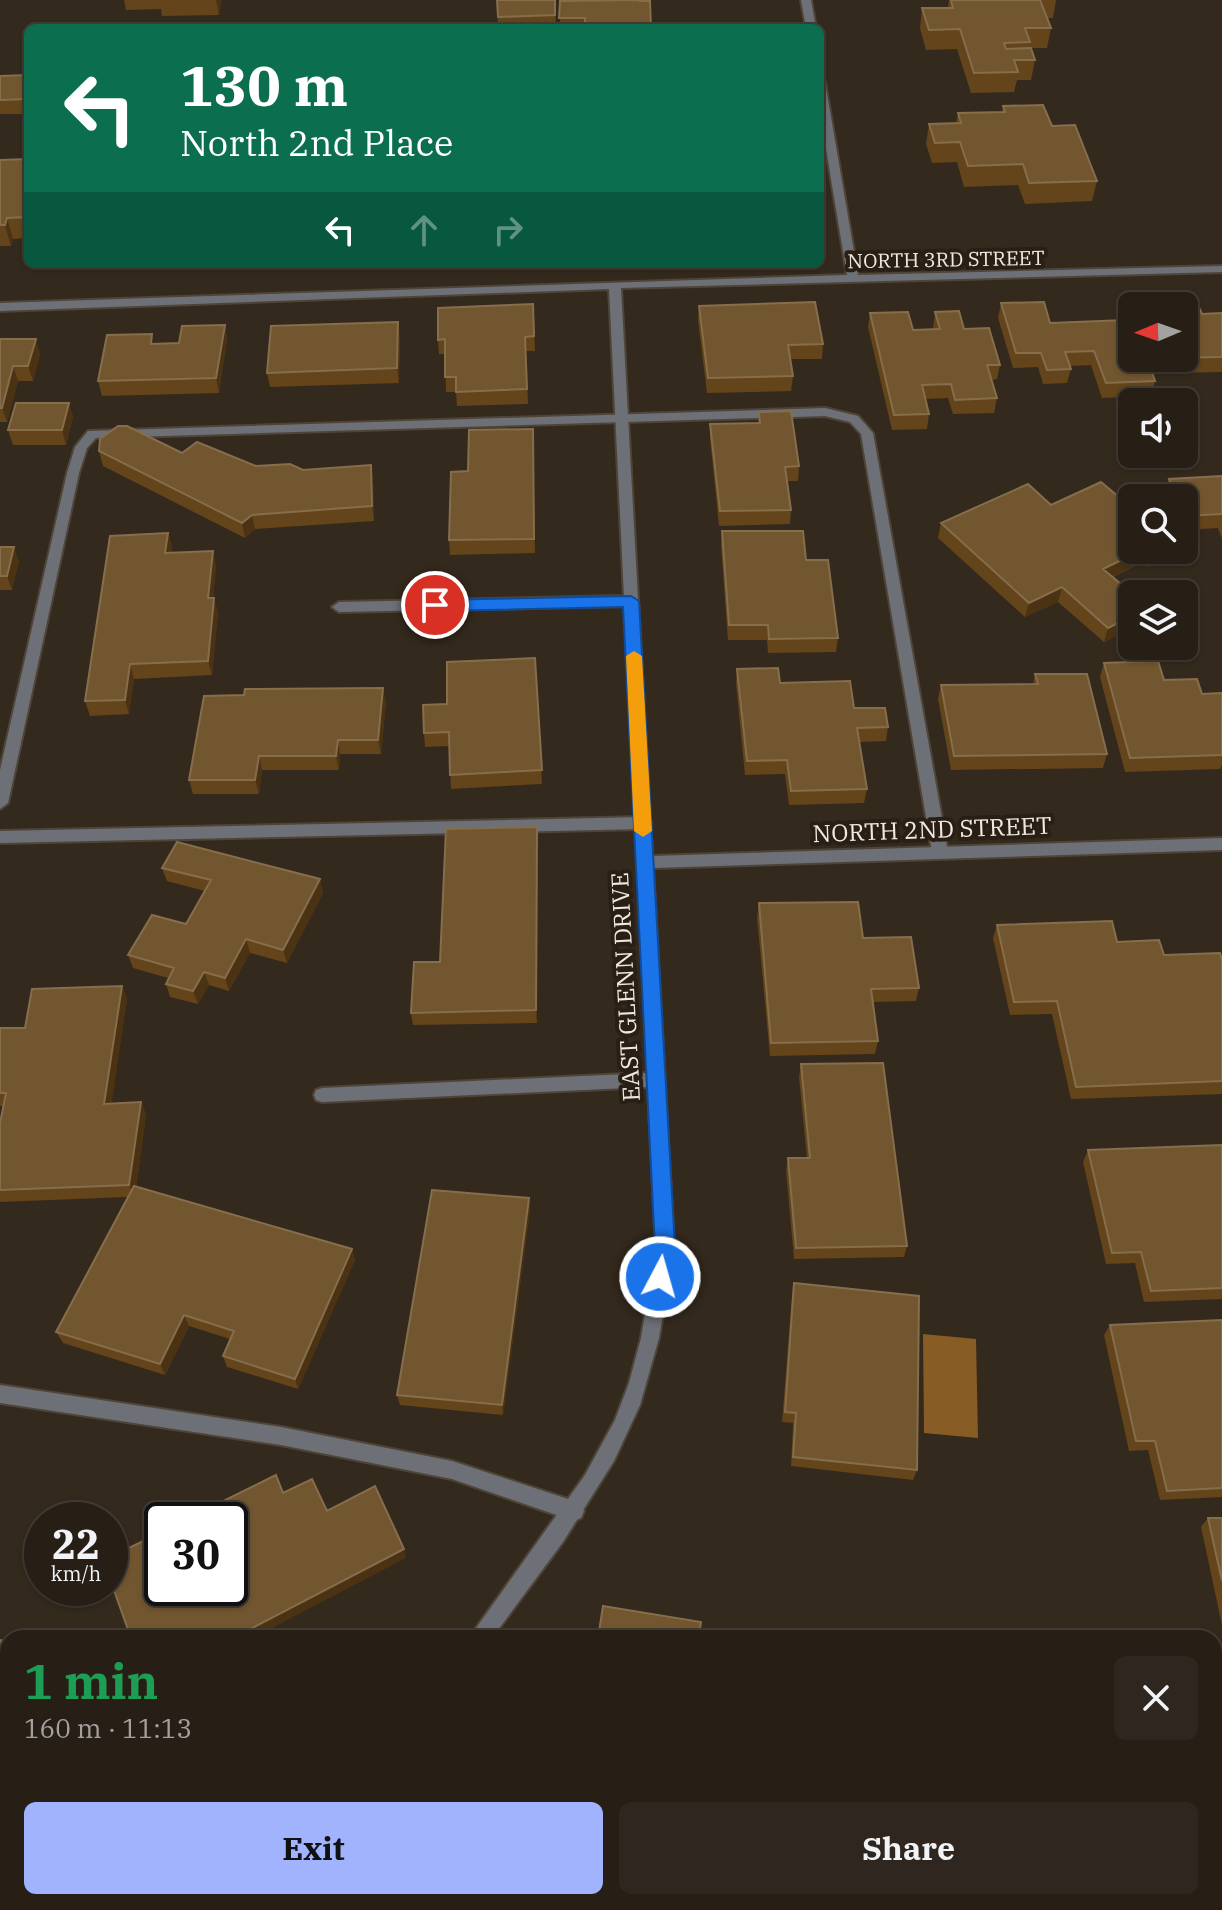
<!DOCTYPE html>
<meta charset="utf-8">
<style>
:root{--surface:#271f16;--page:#2f271f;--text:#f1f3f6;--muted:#a4a2a1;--line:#433d35;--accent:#a1b3fd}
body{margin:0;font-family:"IBM Plex Serif",serif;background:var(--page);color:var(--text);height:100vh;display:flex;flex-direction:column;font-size:30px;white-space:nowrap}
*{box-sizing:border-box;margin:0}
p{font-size:26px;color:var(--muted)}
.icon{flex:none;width:44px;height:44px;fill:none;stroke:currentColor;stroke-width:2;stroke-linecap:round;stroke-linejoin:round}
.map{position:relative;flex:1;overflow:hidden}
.sheet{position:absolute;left:0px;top:1630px;width:1222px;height:280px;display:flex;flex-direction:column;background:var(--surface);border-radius:24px 24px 0 0;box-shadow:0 2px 6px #0004,0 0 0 2px var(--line)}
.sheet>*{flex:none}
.top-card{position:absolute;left:24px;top:24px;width:800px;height:244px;border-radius:12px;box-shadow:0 2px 6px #0004,0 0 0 2px var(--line);background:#0b6e4f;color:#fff;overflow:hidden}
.needle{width:52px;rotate:268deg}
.tools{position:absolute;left:1118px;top:292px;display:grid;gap:16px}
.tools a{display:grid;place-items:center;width:80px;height:80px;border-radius:12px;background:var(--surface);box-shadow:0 2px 6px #0004,0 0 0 2px var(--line);font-size:40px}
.speed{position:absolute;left:24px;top:1502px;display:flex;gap:16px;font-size:40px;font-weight:700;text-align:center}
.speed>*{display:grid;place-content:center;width:104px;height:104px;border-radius:50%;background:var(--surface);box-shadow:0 2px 6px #0004,0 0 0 2px var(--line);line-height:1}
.speed small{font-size:20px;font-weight:400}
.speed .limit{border:4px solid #111;border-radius:12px;background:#fff;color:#111}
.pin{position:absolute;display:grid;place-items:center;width:68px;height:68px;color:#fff;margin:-34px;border:4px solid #fff;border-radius:50%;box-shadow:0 2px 8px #0007}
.me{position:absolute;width:88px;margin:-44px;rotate:6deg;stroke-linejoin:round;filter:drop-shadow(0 0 6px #0008)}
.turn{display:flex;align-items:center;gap:28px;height:168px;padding:0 24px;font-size:36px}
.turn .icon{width:104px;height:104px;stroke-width:2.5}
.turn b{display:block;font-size:56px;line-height:68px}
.lanes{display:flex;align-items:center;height:76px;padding:0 24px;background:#0003;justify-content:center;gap:40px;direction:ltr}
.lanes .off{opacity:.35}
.round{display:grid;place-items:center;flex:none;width:84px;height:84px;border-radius:12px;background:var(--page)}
.head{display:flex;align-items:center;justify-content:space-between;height:136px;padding:0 24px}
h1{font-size:48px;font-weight:700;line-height:60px;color:#1e9e55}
.action{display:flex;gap:16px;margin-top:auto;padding:16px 24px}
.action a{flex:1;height:92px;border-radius:12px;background:var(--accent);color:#111;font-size:32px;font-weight:700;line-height:92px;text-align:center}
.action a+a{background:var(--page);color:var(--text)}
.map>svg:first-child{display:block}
.water{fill:#875c25}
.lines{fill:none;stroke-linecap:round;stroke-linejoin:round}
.service-casing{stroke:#4e4438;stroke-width:4}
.minor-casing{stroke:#4e4438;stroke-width:4}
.service{fill:#6e7077;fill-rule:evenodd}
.minor{fill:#6e7077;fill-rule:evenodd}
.wall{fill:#63441b}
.shaded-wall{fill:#4a3213}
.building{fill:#725630;stroke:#866d4c;stroke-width:2}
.route{fill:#1a73e8;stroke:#114b97;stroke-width:2}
.slow{fill:#f59e0b}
.labels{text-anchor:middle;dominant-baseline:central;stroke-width:8;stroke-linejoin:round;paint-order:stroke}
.far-street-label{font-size:20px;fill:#f0e9e1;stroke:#291f14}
.street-label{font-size:24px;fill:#f0e9e1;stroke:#291f14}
</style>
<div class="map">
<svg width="1222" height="1910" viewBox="0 0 1222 1910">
<rect width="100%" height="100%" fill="#34291d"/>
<path class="water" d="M923 1334 976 1339 978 1438 924 1433Z"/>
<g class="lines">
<g class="service-casing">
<path id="service" d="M825 408 858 416 873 433 948 852 945 856H935L932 852 861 434 850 422 825 416 96 438 87 448 79 473 8 803 0 809V770L67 473 75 447 88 431Z
M643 817 651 823 643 829 0 843V831Z
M0 1385 281 1427 452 1461 574 1501 581 1504 584 1511 581 1518 574 1521 452 1479 281 1445 0 1403Z"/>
</g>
<g class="minor-casing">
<path id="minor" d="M801 0H811L816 28H806Z
M820 79 825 82 858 275 1222 266V272L621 288 652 856 1222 838V850L653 868 674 1248 659 1338 640 1405 614 1461 563 1542 492 1638H469L585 1475 615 1420 629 1383 641 1338 656 1248 648 1087 322 1102 316 1100 314 1095 316 1090 322 1088 648 1073 625 606 339 612 332 607 339 602 624 596 609 289 0 311V303L847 275 820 113Z
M258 1902H283L280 1910H255Z
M545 1902H579L582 1910H548Z"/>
</g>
<use href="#service" class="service"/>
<use href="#minor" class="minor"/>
</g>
<path class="wall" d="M124 0H221L219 15 162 16 161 9 126 10Z
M497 0H555L556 28H498Z
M949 0H1056L1053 18H1047L1051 28 1047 48H1029L1035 60 1031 80H1017L1014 92 971 93 957 49 926 50 920 28 922 8H948Z
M560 1 651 28H560Z
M28 75V114H0V76Z
M1003 106 1052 126 1097 181 1092 201 1025 204 1018 185 964 187 957 162 932 163 926 144 929 124 956 123 958 113 1002 112Z
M28 159V238L13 239 11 246H0V160Z
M1001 303 1050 323 1132 358 1155 381 1151 396 1102 398 1091 365 1070 366 1071 369 1067 383 1043 384 1038 367 1013 368 998 318Z
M533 304 535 351H526L528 404 457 406 456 392H446L445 354H439L438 340Z
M699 306 823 344 822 359H790L793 376 791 391 707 393 698 320Z
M935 312 964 329 1000 365 997 379 992 380 997 398 994 413 953 414 948 398 926 399 929 414 927 429 892 430 868 327 870 313 913 330 933 329Z
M1222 313V372L1168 373 1162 358H1184L1202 314Z
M225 325 227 339 219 393 102 396 98 381 155 344 179 343Z
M400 336 399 383 270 387 267 373Z
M0 339 40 354 33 381H18L7 422H0Z
M69 403 73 417 66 445H13L8 430Z
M759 412 799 466 798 481H787L791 510 790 524 719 526 710 438V424L758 423Z
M533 429 535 553 450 555 449 540 468 471Z
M99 451 182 453 256 466 303 470 373 480 374 521 255 529 245 538 103 466Z
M1222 476V539L1218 528 1184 530V498H1166L1164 493 1169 479Z
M1051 505 1132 550H1172L1169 557 1149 567 1143 562 1113 577 1132 594V628L1104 642 1058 602 1025 617 938 538 941 523Z
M722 531 806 560 838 638 836 652 768 653 767 640H728L721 546Z
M168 533 172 548 171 553 213 551 216 566 213 598 218 612 212 675 134 679 129 714 90 716 85 701Z
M0 547 19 561 12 590H0Z
M535 658 542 784 451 789 449 746 425 747 424 733 447 704Z
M1104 663 1164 680 1202 694 1222 693V765L1220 769 1125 772 1100 677Z
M737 669 854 708 888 727 886 741 859 742 867 789 864 803 789 805 785 774 745 775 736 683Z
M1035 674 1107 754 1103 768 951 770 938 699 941 685 1033 684Z
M386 702 381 754H340L339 770H262L259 794H193L189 780Z
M537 827V1023L413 1025 411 1013 440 962Z
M162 868 320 879 323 893 287 963 250 953 229 991 209 985 198 1004 170 997 166 984 168 978 133 968 128 955 186 924 205 891 167 881Z
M759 903 863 938 919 988 916 1001 873 1002 878 1041 875 1054 770 1056 757 917Z
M997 925 1117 942 1164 955 1222 960V1094L1071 1099 1052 1014 1010 1015 993 938Z
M122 986 127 999 111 1104 141 1102 146 1115 136 1187 352 1249 355 1260 298 1389 227 1367 223 1356 230 1339 189 1326 165 1375 63 1343 56 1332 127 1197 0 1202V1123L3 1106H0V1028H25Z
M801 1064 907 1246 904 1257 794 1259 786 1170 788 1158H807L799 1077Z
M1222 1145V1299L1144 1302 1135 1263 1106 1264 1083 1162 1088 1150Z
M529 1198 530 1210 503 1415 400 1405 397 1395Z
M794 1283 917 1470 913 1480 791 1466 793 1423 782 1422 792 1295Z
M1222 1320V1497L1160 1500 1148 1450 1129 1451 1104 1335 1110 1325Z
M1208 1518H1222V1625L1201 1527Z"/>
<path class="shaded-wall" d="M216 0H221L219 15Z
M7 218 13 239 11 246 5 225Z
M398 322 400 336 399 383 397 368Z
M225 325 227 339 219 393 216 378Z
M36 339 40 354 33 381 28 366Z
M13 366 18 381 7 422 2 408Z
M69 403 73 417 66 445 62 430Z
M371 465 373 480 374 521 372 506Z
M252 515 255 529 245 538 242 523Z
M168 533 172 548 169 568 165 553Z
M14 547 19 561 12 590 7 576Z
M1142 550H1147L1143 562 1099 583 1103 569Z
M1159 550H1172L1169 557 1149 567 1154 552Z
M213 551 216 566 212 612 208 598Z
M1062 587 1058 602 1025 617 1029 603Z
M214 598 218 612 212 675 208 661Z
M1132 616V628L1104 642 1108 628Z
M130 664 134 679 129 714 125 700Z
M383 688 386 702 381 754 378 740Z
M338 740 340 754 339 770 336 756Z
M259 756 262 770 259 794 255 780Z
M537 827 538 841 537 1023 536 1010Z
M320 879 323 893 287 963 283 950Z
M246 939 250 953 229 991 225 978Z
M204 972 209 985 198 1004 193 991Z
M122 986 127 999 110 1116 104 1104Z
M141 1102 146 1115 135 1197 129 1185Z
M529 1198 530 1210 503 1415 502 1405Z
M352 1249 355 1260 298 1389 295 1379Z
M184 1315 189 1326 165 1375 160 1364Z
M404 1549 406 1558 253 1638H233Z
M8 1651V1680L0 1700V1672Z"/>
<path class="building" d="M497 0H555V15L498 17Z
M640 0V1H650L651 28H585V18H559L560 1Z
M951 0H1040L1051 28H1025L1030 42 1004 43 1006 49 1031 48 1035 60H1014L1018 72 974 73 960 29 929 30 922 8H953Z
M28 75V99L0 100V76Z
M1043 105 1052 126 1075 125 1097 181 1029 183 1023 164 968 166 960 142 935 143 929 124 961 123 958 113 1005 112 1003 106Z
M28 159V217L7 218 5 225H0V160Z
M815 302 823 344 788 345 793 376 708 378 699 306Z
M1044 302 1050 323 1126 320 1132 336V358H1140L1141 361 1148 360 1155 381 1106 383 1094 351 1065 352 1071 369 1047 370 1041 353H1016L1001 303Z
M533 304 534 336 525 337 527 389 456 392V377H445V339L438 340V308Z
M1198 305 1202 314 1222 313V357L1172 358H1184V306H1159Z
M959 311 964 329 989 328 1000 365H987L997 398 955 400 951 384 922 385 929 414 894 415 870 313 908 312 913 330 940 329 935 312Z
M398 322 397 368 267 373 271 326Z
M225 325 216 378 98 381 107 335 152 334 151 344 179 343 182 326Z
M0 339H36L28 366H13L2 408H0Z
M16 403H69L62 430H8Z
M791 411 799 466 785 467 791 510 720 511 710 424 760 423 759 412Z
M118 426H127L182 453 197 442 256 466 290 464 303 470 371 465 372 506 252 515 242 523 99 451 100 439Z
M533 429 534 539 449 540 451 472 468 471 469 430Z
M1222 476V514L1184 516V498H1177L1169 479Z
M1101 482 1132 508V550H1142L1103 569 1133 594 1132 616 1108 628 1062 587 1029 603 941 523 1028 484 1051 505Z
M722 531H803L806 560H828L838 638 769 639 768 625H729Z
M168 533 165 553 213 551 208 598H214L208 661 130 664 125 700 85 701 110 536Z
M0 547H14L7 576H0Z
M535 658 542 770 450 775 449 732 424 733 423 705 447 704V662Z
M1158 661 1164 680 1197 679 1202 694 1222 693V755L1130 758 1104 663Z
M778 668 780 683 850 681 854 708H885L888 727 857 728 867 789 791 791 787 760 747 761 737 669Z
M1035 674H1087L1107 754 954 756 941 685 1038 684Z
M383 688 378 740H338L336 756H259L255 780H189L204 696 244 695 245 689Z
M537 827 536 1010 411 1013 414 962H440L446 829Z
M177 842 320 879 283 950 246 939 225 978 204 972 193 991 166 984 174 968 128 955 152 915 186 924 211 880 162 868Z
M858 902 863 938 911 937 919 988 871 989 878 1041 771 1043 759 903Z
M1112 921 1117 942 1159 940 1164 955 1220 953 1222 960V1081L1076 1087 1057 1001 1014 1002 997 925Z
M122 986 104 1104 141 1102 129 1185 0 1190V1123L6 1093H0V1028H25L32 989Z
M883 1063 907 1246 796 1248 788 1158H810L801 1064Z
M1222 1145V1288L1151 1291 1141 1252 1112 1253 1088 1150Z
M134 1186 352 1249 295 1379 223 1356 234 1331 184 1315 160 1364 56 1332Z
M432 1190 529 1198 502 1405 397 1395Z
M794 1283 919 1296 917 1470 793 1457 796 1413 785 1412Z
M1222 1320V1488L1167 1491 1155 1441H1136L1110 1325Z
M276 1475 283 1493 312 1479 327 1511 375 1486 404 1549 233 1638H131L110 1579V1557L162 1532V1588H230V1520H185Z
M1208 1518H1222V1581Z
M603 1606 701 1622 700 1629 757 1638H598Z
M0 1640 8 1642V1651L0 1672Z"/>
<path class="route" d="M631 596 639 601 675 1248 667 1284 660 1287 653 1284 650 1277 655 1248 623 607 435 611 427 605 435 600Z"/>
<path class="slow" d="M634 651 642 656 652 831 643 837 634 831 626 656Z"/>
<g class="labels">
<g class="far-street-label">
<text transform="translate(946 259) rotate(-1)">NORTH 3RD STREET</text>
</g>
<g class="street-label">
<text transform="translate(932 829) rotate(-2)">NORTH 2ND STREET</text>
<text transform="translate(625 987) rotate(-93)">EAST GLENN DRIVE</text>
</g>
</g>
</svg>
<div class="tools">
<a><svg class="needle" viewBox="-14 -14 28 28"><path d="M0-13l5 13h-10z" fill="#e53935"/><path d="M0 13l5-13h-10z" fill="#a4a2a1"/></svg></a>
<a><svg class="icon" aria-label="sound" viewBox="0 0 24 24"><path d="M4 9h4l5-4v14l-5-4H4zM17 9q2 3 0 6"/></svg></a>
<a><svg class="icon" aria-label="search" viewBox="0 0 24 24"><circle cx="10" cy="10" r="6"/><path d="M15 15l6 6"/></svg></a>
<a><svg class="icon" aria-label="layers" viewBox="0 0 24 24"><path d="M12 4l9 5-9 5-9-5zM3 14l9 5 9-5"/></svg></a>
</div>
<div class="speed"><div>22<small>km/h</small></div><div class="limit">30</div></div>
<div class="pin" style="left:435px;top:605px;background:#d93025"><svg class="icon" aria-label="arrive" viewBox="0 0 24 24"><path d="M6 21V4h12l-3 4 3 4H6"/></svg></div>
<svg class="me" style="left:660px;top:1277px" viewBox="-20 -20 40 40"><circle r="17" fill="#1a73e8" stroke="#fff" stroke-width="3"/><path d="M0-11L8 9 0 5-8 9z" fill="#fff"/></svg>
<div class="top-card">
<div class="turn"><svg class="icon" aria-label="left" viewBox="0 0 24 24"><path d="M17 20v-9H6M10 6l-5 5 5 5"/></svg><div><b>130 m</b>North 2nd Place</div></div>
<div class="lanes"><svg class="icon" aria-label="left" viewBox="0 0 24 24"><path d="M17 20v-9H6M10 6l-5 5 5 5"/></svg><svg class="icon off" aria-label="ahead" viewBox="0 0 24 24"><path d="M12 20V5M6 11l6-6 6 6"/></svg><svg class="icon off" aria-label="right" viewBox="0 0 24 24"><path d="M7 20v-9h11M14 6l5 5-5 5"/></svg></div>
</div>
<section class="sheet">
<div class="head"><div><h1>1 min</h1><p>160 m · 11:13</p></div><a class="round"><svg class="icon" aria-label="close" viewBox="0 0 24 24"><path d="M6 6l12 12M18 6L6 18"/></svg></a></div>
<div class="action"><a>Exit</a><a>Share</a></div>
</section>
</div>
